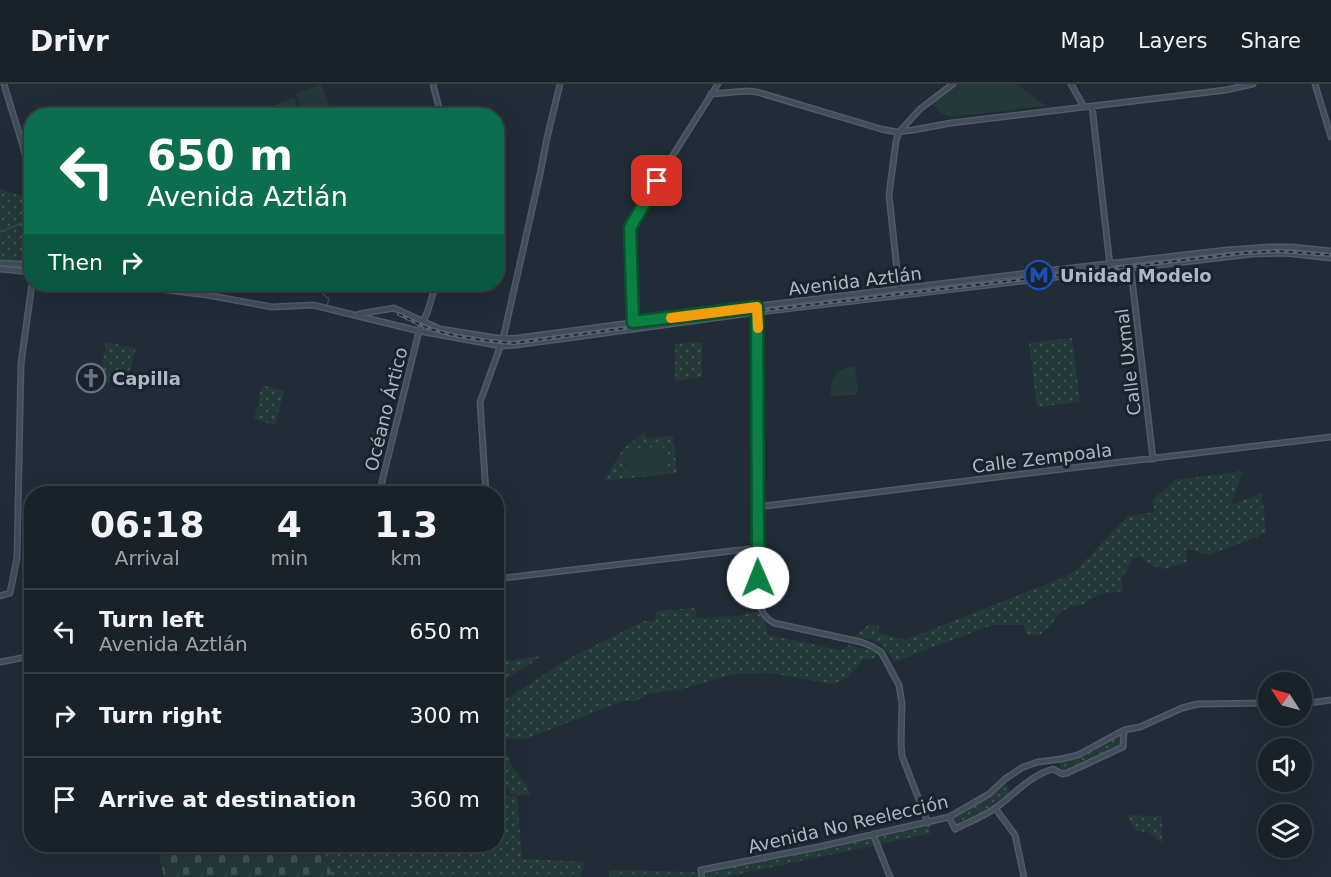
<!DOCTYPE html>
<meta charset="utf-8">
<style>
:root{--surface:#192129;--page:#222931;--text:#f1f3f6;--muted:#9fa3a8;--line:#373e46}
body{margin:0;font-family:"DejaVu Sans",sans-serif;background:var(--page);color:var(--text);height:100vh;display:flex;flex-direction:column;font-size:22px;white-space:nowrap}
*{box-sizing:border-box;margin:0}
p{font-size:20px;color:var(--muted)}
.icon{flex:none;width:33px;height:33px;fill:none;stroke:currentColor;stroke-width:2;stroke-linecap:round;stroke-linejoin:round}
.map{position:relative;flex:1;overflow:hidden}
.sheet{position:absolute;left:24px;top:402px;width:480px;height:366px;display:flex;flex-direction:column;background:var(--surface);border-radius:24px;box-shadow:0 6px 24px #0002,0 0 0 2px var(--line)}
.sheet>*{flex:none}
.hud{position:absolute;left:24px;top:24px;width:480px;height:183px;border-radius:24px;box-shadow:0 6px 24px #0002,0 0 0 2px var(--line);background:#0b6e4f;color:#fff;overflow:hidden}
.needle{width:39px;rotate:306deg}
.controls{position:absolute;left:1258px;top:588px;display:grid;gap:12px}
.controls a{display:grid;place-items:center;width:54px;height:54px;border-radius:50%;background:var(--surface);box-shadow:0 6px 24px #0002,0 0 0 2px var(--line);font-size:30px}
.pin{position:absolute;display:grid;place-items:center;width:51px;height:51px;color:#fff;margin:-26px;border-radius:12px;box-shadow:0 3px 9px #0006}
.me{position:absolute;width:66px;margin:-33px;rotate:359deg;stroke-linejoin:round;filter:drop-shadow(0 0 4px #0008)}
.turn{display:flex;align-items:center;gap:21px;height:126px;padding:0 24px;font-size:27px}
.turn .icon{width:78px;height:78px;stroke-width:2.5}
.turn b{display:block;font-size:42px;line-height:51px}
.then{display:flex;align-items:center;height:57px;padding:0 24px;background:#0003;gap:12px;font-size:22px}
.eta{display:flex;justify-content:space-evenly;align-items:center;height:102px;text-align:center}
.eta b{font-size:36px;font-weight:800;line-height:42px}
ul{padding:0;list-style:none}
li{display:flex;align-items:center;gap:18px;height:84px;padding:0 24px;border-top:2px solid var(--line)}
li div{flex:1}
li b{display:block;font-size:22px}
li em{font-style:normal}
header{display:flex;align-items:center;gap:36px;box-sizing:border-box;height:84px;padding:0 30px;background:var(--surface);border-bottom:2px solid var(--line)}
header strong{font-size:28px}
nav{display:flex;gap:33px;margin-inline-start:auto;font-size:21px}
.map>svg:first-child{display:block}
.green{fill:url(#green-dots)}
.cemetery{fill:url(#cemetery-stones)}
.pitch{fill:#243939}
.lines{fill:none;stroke-linecap:round;stroke-linejoin:round}
.stream{stroke:#35495e;stroke-width:1.5}
.secondary-casing{stroke:#515b65;stroke-width:7}
.secondary{stroke:#424d5b;stroke-width:4}
.rail-casing{stroke:#56626f;stroke-width:4}
.rail{stroke:#1a232c;stroke-width:1.5;stroke-dasharray:4.5;stroke-linecap:butt}
.route-casing{stroke:#07532c;stroke-width:15}
.route{stroke:#0b8043;stroke-width:10}
.slow{stroke:#f59e0b;stroke-width:10}
.labels{text-anchor:middle;dominant-baseline:central;stroke-width:6;stroke-linejoin:round;paint-order:stroke}
.poi-label{font-size:18px;font-weight:bold;fill:#aeb8c4;stroke:#1a232c;text-anchor:start}
.street-label{font-size:18px;fill:#aeb8c4;stroke:#1a232c}
</style>
<header>
<strong>Drivr</strong>
<nav><a>Map</a><a>Layers</a><a>Share</a></nav>
</header>
<div class="map">
<svg width="1331" height="793" viewBox="0 0 1331 793">
<defs>
<pattern id="green-dots" width="8" height="8" patternUnits="userSpaceOnUse" patternTransform="scale(1.5)"><rect width="8" height="8" fill="#243939"/><path d="M2 2h.1M6 6h.1" fill="none" stroke="#415454" stroke-width="1.8" stroke-linecap="round"/></pattern>
<pattern id="cemetery-stones" width="16" height="16" patternUnits="userSpaceOnUse" patternTransform="scale(1.5)"><rect width="16" height="16" fill="#243939"/><path d="M2 7V4a2 2 0 0 1 4 0v3zM10 15v-3a2 2 0 0 1 4 0v3z" fill="#415454"/></pattern>
</defs>
<rect width="100%" height="100%" fill="#212c37"/>
<path class="green" d="M0 105 31 115V181L0 179Z
M1072 254 1080 318 1037 323 1029 259Z
M106 258 136 264 127 298 99 299Z
M702 258V293L675 297V260Z
M262 301 284 307 275 341 254 335Z
M645 348 646 354 673 352 677 389 604 397 623 365Z
M1243 387 1231 419 1235 420 1262 408 1266 449 1209 471 1186 465 1187 478 1165 485 1153 482 1140 473 1132 475 1121 496 1123 507 1100 510 1082 521 1071 522 1059 529 1052 540 1040 551 1026 550 1024 541H992L894 578C883 560 876 553 854 553L869 540 879 542V549L905 556 1065 493 1078 484 1128 432 1154 428 1152 416 1175 396Z
M695 524 697 534 738 532 757 527 766 540 768 551 840 566 849 561 877 568 876 574 863 575 859 581 847 594 833 600 770 589 734 590 679 606 651 609 635 617H623L525 655H497V621L568 575 644 537H655L656 527Z
M542 572 499 600 504 577Z
M1122 650V662L1066 688 1059 686 1060 676C1083 673 1102 661 1122 650Z
M497 669 509 671C508 686 528 694 530 711L509 710 504 694 500 692 499 686H497L499 680Z
M1006 698 1011 710 996 723 958 742 953 732 992 712Z
M497 711 517 712 522 775 585 778V781L580 793H333L320 761 496 760Z
M1127 731 1162 732V759L1148 748 1135 747Z
M929 741 931 749 881 760 878 752Z
M873 753 876 761 725 793H707L706 788Z
M610 786 701 788V793H609Z"/>
<path class="cemetery" d="M157 761H320L333 793H164Z"/>
<path class="pitch" d="M958 0H1016L1046 22 953 33 942 30 931 19Z
M321 1 333 31H305L296 10Z
M294 13 300 31H273L270 23Z
M855 282 858 308 856 311 831 312C830 294 836 284 855 282Z
M663 362 665 388 627 391 624 366Z"/>
<g class="lines">
<path class="stream" d="M0 148 27 137 32 136
M325 200 323 210 329 215 327 221"/>
<g class="secondary-casing">
<path id="secondary" d="M4 0C14 36 29 72 32 109
M433 0 441 32
M1071 0 1084 23
M1315 0 1331 53
M711 10 747 7 757 8 881 45 896 48 913 46 951 39 1226 6 1253 0
M1092 22 1110 182
M1130 178 1153 375
M0 179 32 181
M0 185 32 188
M121 200 207 211 272 223 313 221 419 247 501 262 516 261 583 252 751 229 1252 170 1284 169 1331 174
M899 205 889 111 896 57 899 48 920 25 953 0
M757 223 758 515C761 526 764 534 774 539L861 558 871 562 881 568 899 601 902 620 901 659 902 672 928 739
M359 230 394 224 424 238 440 245 503 255 518 254 750 223 1028 189 1227 166 1270 163H1292L1331 167
M633 238 630 144 661 90 718 0
M379 410 419 247 427 229 436 200
M486 410 480 318 503 255 540 90 547 54 560 0
M757 423 1046 387 1331 353
M496 495 757 464
M0 512 10 509 17 474 21 279 32 200
M0 578 32 572
M1302 619 1316 618 1331 616
M995 724 1015 751 1024 793
M949 733 955 745C969 738 985 732 997 723 1016 709 1029 692 1053 685L1062 690 1067 689 1123 663 1124 647
M873 750 890 793
M702 793 701 786 818 763 949 733 989 710 1005 695 1023 683 1038 678 1061 675 1078 671 1124 646 1140 643 1182 624 1198 620 1269 619"/>
</g>
<use href="#secondary" class="secondary"/>
<g class="rail-casing">
<path id="rail" d="M256 200 284 203
M399 230C411 236 422 242 434 246 455 253 492 258 514 259L733 230 1243 169 1279 167 1331 171"/>
</g>
<use href="#rail" class="rail"/>
</g>
<g class="lines">
<g class="route-casing">
<path id="route" d="M657 97 630 144 633 238 757 223 758 494"/>
</g>
<use href="#route" class="route"/>
<path class="slow" d="M671 234 757 223 758 244"/>
</g>
<defs>
<g id="metro-ring" transform="scale(1.5)"><circle r="9.5" fill="#1a232c" stroke="#1a4fb4" stroke-width="1.5"/><path d="M-5.5 5V-5H-3L0 0L3-5H5.5V5H3V-.5L0 4L-3-.5V5Z" fill="#1a4fb4"/></g>
<g id="church-ring" transform="scale(1.5)"><circle r="9.5" fill="#1a232c" stroke="#6b7280" stroke-width="1.5"/><path d="M-1.2-6h2.4v3.5h3.3v2.4h-3.3V6h-2.4V-.1h-3.3v-2.4h3.3Z" fill="#6b7280"/></g>
</defs>
<g fill-rule="evenodd">
<use href="#metro-ring" x="1039" y="191"/>
<use href="#church-ring" x="91" y="294"/>
</g>
<g class="labels">
<g class="poi-label">
<text x="1060" y="191">Unidad Modelo</text>
<text x="112" y="294">Capilla</text>
</g>
<g class="street-label">
<text transform="translate(855 197) rotate(-7)">Avenida Aztlán</text>
<text transform="translate(1128 278) rotate(-97)">Calle Uxmal</text>
<text transform="translate(386 325) rotate(-76)">Océano Ártico</text>
<text transform="translate(1042 374) rotate(-7)">Calle Zempoala</text>
<text transform="translate(848 740) rotate(-13)">Avenida No Reelección</text>
</g>
</g>
</svg>
<div class="controls">
<a><svg class="needle" viewBox="-14 -14 28 28"><path d="M0-13l5 13h-10z" fill="#e53935"/><path d="M0 13l5-13h-10z" fill="#9fa3a8"/></svg></a>
<a><svg class="icon" aria-label="sound" viewBox="0 0 24 24"><path d="M4 9h4l5-4v14l-5-4H4zM17 9q2 3 0 6"/></svg></a>
<a><svg class="icon" aria-label="layers" viewBox="0 0 24 24"><path d="M12 4l9 5-9 5-9-5zM3 14l9 5 9-5"/></svg></a>
</div>
<div class="pin" style="left:657px;top:97px;background:#d93025"><svg class="icon" aria-label="arrive" viewBox="0 0 24 24"><path d="M6 21V4h12l-3 4 3 4H6"/></svg></div>
<svg class="me" style="left:758px;top:494px" viewBox="-20 -20 40 40"><circle r="19" fill="#fff"/><path d="M0-13L10 11 0 6-10 11z" fill="#0b8043"/></svg>
<div class="hud">
<div class="turn"><svg class="icon" aria-label="left" viewBox="0 0 24 24"><path d="M17 20v-9H6M10 6l-5 5 5 5"/></svg><div><b>650 m</b>Avenida Aztlán</div></div>
<div class="then">Then<svg class="icon" aria-label="right" viewBox="0 0 24 24"><path d="M7 20v-9h11M14 6l5 5-5 5"/></svg></div>
</div>
<section class="sheet">
<div class="eta">
<div><b>06:18</b><p>Arrival</p></div>
<div><b>4</b><p>min</p></div>
<div><b>1.3</b><p>km</p></div>
</div>
<ul>
<li><svg class="icon" aria-label="left" viewBox="0 0 24 24"><path d="M17 20v-9H6M10 6l-5 5 5 5"/></svg><div><b>Turn left</b><p>Avenida Aztlán</p></div><em>650 m</em></li>
<li><svg class="icon" aria-label="right" viewBox="0 0 24 24"><path d="M7 20v-9h11M14 6l5 5-5 5"/></svg><div><b>Turn right</b></div><em>300 m</em></li>
<li><svg class="icon" aria-label="arrive" viewBox="0 0 24 24"><path d="M6 21V4h12l-3 4 3 4H6"/></svg><div><b>Arrive at destination</b></div><em>360 m</em></li>
</ul>
</section>
</div>
